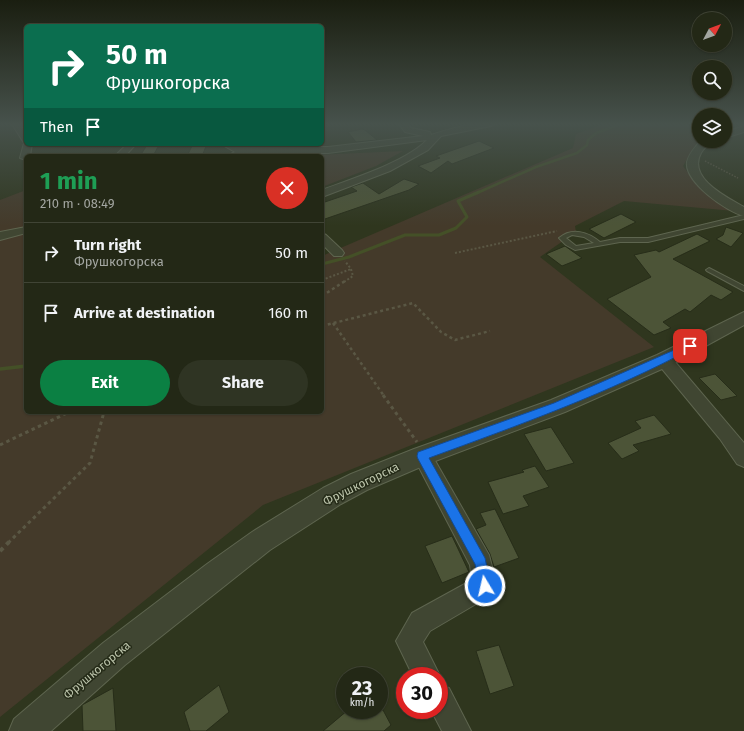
<!DOCTYPE html>
<meta charset="utf-8">
<style>
:root{--surface:#232816;--page:#2f3423;--text:#f1f3f6;--muted:#a3a6a1;--line:#404435;--accent:#0b8043}
body{margin:0;font-family:"Fira Sans",sans-serif;background:var(--page);color:var(--text);height:100vh;display:flex;flex-direction:column;font-size:15px;white-space:nowrap}
*{box-sizing:border-box;margin:0}
p{font-size:13px;color:var(--muted)}
.icon{flex:none;width:22px;height:22px;fill:none;stroke:currentColor;stroke-width:2;stroke-linecap:round;stroke-linejoin:round}
.map{position:relative;flex:1;overflow:hidden}
.sheet{position:absolute;left:24px;top:154px;width:300px;height:260px;display:flex;flex-direction:column;background:var(--surface);border-radius:6px;box-shadow:0 1px 3px #0004,0 0 0 1px var(--line)}
.sheet>*{flex:none}
.hud{position:absolute;left:24px;top:24px;width:300px;height:122px;border-radius:6px;box-shadow:0 1px 3px #0004,0 0 0 1px var(--line);background:#0b6e4f;color:#fff;overflow:hidden}
.needle{width:26px;rotate:49deg}
.fabs{position:absolute;left:692px;top:12px;display:grid;gap:8px}
.fabs a{display:grid;place-items:center;width:40px;height:40px;border-radius:50%;background:var(--surface);box-shadow:0 1px 3px #0004,0 0 0 1px var(--line);font-size:20px}
.speed{position:absolute;left:336px;top:667px;display:flex;gap:8px;font-size:20px;font-weight:700;text-align:center}
.speed>*{display:grid;place-content:center;width:52px;height:52px;border-radius:50%;background:var(--surface);box-shadow:0 1px 3px #0004,0 0 0 1px var(--line);line-height:1}
.speed small{font-size:10px;font-weight:400}
.speed .limit{border:6px solid #d22;background:#fff;color:#111}
.pin{position:absolute;display:grid;place-items:center;width:34px;height:34px;color:#fff;margin:-17px;border-radius:8px;box-shadow:0 2px 6px #0006}
.me{position:absolute;width:44px;margin:-22px;rotate:351deg;stroke-linejoin:round;filter:drop-shadow(0 0 3px #0008)}
.turn{display:flex;align-items:center;gap:14px;height:84px;padding:0 16px;font-size:18px}
.turn .icon{width:52px;height:52px;stroke-width:2.5}
.turn b{display:block;font-size:28px;line-height:34px}
.then{display:flex;align-items:center;height:38px;padding:0 16px;background:#0003;gap:8px;font-size:15px}
.round{display:grid;place-items:center;flex:none;width:42px;height:42px;border-radius:21px;background:var(--page)}
.overview{display:flex;align-items:center;justify-content:space-between;height:68px;padding:0 16px}
h1{font-size:24px;font-weight:700;line-height:30px;color:#1e9e55}
.primary-button{display:flex;gap:8px;margin-top:auto;padding:8px 16px}
.primary-button a{flex:1;height:46px;border-radius:24px;background:var(--accent);color:#fff;font-size:16px;font-weight:700;line-height:46px;text-align:center}
.primary-button a+a{background:var(--page);color:var(--text)}
ul{padding:0;list-style:none}
li{display:flex;align-items:center;gap:12px;height:60px;padding:0 16px;border-top:1px solid var(--line)}
li div{flex:1}
li b{display:block;font-size:15px}
li em{font-style:normal}
.map>svg:first-child{display:block}
.green{fill:#443a2a}
.lines{fill:none;stroke-linecap:round;stroke-linejoin:round}
.stream-far2{stroke:#445027;stroke-width:2.5}
.stream-far1{stroke:#445027;stroke-width:3}
.stream{stroke:#445027;stroke-width:3.5}
.building{fill:#4c5437;stroke:#272d19}
.service-casing{stroke:#5e654f;stroke-width:2}
.minor-casing{stroke:#5e654f;stroke-width:2}
.tertiary-casing{stroke:#5e654f;stroke-width:2}
.path-far4{stroke:#5a5744;stroke-width:1.5;stroke-dasharray:1.5 1.5;stroke-linecap:butt}
.path-far3{stroke:#5a5744;stroke-width:2;stroke-dasharray:2 2;stroke-linecap:butt}
.path-far2{stroke:#5a5744;stroke-width:2.5;stroke-dasharray:3 3;stroke-linecap:butt}
.path-far1{stroke:#5a5744;stroke-width:3;stroke-dasharray:3.5 3.5;stroke-linecap:butt}
.path{stroke:#5a5744;stroke-width:4;stroke-dasharray:4.5 4.5;stroke-linecap:butt}
.service{fill:#404632;fill-rule:evenodd}
.minor{fill:#404632;fill-rule:evenodd}
.tertiary{fill:#404632;fill-rule:evenodd}
.route{fill:#1a73e8;stroke:#114b97}
.labels{text-anchor:middle;dominant-baseline:central;stroke-width:3;stroke-linejoin:round;paint-order:stroke}
.near-street-label{font-size:12px;fill:#bcc4ab;stroke:#252b18}
</style>
<div class="map">
<svg width="744" height="731" viewBox="0 0 744 731">
<rect width="100%" height="100%" fill="#2f361e"/>
<path class="green" d="M603 124H699V141H701L696 144 683 166 696 183 734 211 624 201 575 226 576 232 540 257 654 347 263 505 0 717V200L26 190V412H322V256L573 148 576 134Z
M403 151 376 166 322 187V156H294Z"/>
<g class="lines">
<path class="stream-far2" d="M477 193 536 167 577 153 587 145 588 140 596 133 621 124"/>
<path class="stream-far1" d="M322 264 349 257 405 235H439L456 228 467 217 458 201 479 192"/>
<path class="stream" d="M0 369 26 366"/>
</g>
<path class="building" d="M362 129 365 130 377 140 356 142 348 132Z
M479 141 494 148 452 164 448 161 431 173 418 166 440 158 436 156Z
M193 144H207L202 156H187Z
M147 145H159L153 156H140Z
M404 179 419 184 409 190 322 220V203L357 191 351 187 363 183 379 194Z
M621 214 636 222 604 238 589 229Z
M726 227 743 233 731 247 716 239 723 235Z
M697 234 710 241 673 259 733 292 721 300 711 295 690 312 685 309 663 322 671 328 654 335 607 299 651 277 634 255 656 250 659 252Z
M565 246 582 258 562 266 546 254Z
M715 374 737 396 721 400 699 378Z
M654 415 671 434 633 445 639 451 622 459 608 443 641 428 635 421Z
M551 427 574 463 546 471 524 434Z
M535 466 549 487 523 496 529 506 503 514 488 482 524 472 522 470Z
M495 509 519 558 494 567 490 554 476 529 486 525 480 513Z
M452 536 469 572 442 583 425 546Z
M499 645 514 686 490 694 476 651Z
M219 685 229 712 206 731H190L184 712Z
M113 688 116 731H83L82 705Z
M348 710H383L391 725 384 731H323Z"/>
<g class="lines">
<g class="service-casing">
<path id="service" d="M744 215V219L648 242H620L575 250 566 245 559 238C572 227 588 232 600 242L620 238H648ZM572 235 584 237 594 243 576 246 566 238Z
M709 268 744 286V291L707 271 706 270Z"/>
</g>
<g class="minor-casing">
<path id="minor" d="M12 124H20L26 134V144H32L30 156H26V160L20 158 24 143Z
M399 124H407L411 128 430 132 431 135C449 129 475 121 495 124L491 126 441 136 428 150 390 171 322 197V190C351 179 406 162 427 140L328 153H250L241 156H227L235 152 221 144H232L239 147H328L423 136 405 132Z
M127 144H136L125 156H115Z
M26 227V233L0 240V232Z
M322 233 326 235 342 250 344 253 342 256H334L322 244Z
M664 354 670 356 744 443V467L737 464 720 439 658 364 656 360 658 356Z
M422 447 429 450 489 555 497 586 493 594 430 631 423 642 440 676 439 679V676H413L396 641 412 613 472 580 470 565 413 456 415 450Z
M439 685 449 688 471 731H442L431 710H439Z"/>
</g>
<g class="tertiary-casing">
<path id="tertiary" d="M744 126V132L725 138V132Z
M700 141H711C708 145 703 149 701 153 687 178 727 197 744 207V216C727 212 684 182 687 162 689 153 695 148 700 141Z
M744 312V325L671 365 565 412 430 463 367 490 341 504 270 550 227 584 125 665 51 731H9L14 719 103 643 207 564 252 532 323 488 351 474 414 449 551 400 657 355Z"/>
</g>
<path class="path-far4" d="M705 161 738 178"/>
<path class="path-far3" d="M455 253 557 231
M322 280 351 269
M344 282 353 276 351 269 345 261"/>
<path class="path-far2" d="M322 296 345 281
M333 323 384 396
M322 326 413 303 441 332 455 340 490 331"/>
<path class="path-far1" d="M383 395 417 442
M0 445 69 412
M8 543 90 463 104 412"/>
<path class="path" d="M0 551 9 542"/>
<use href="#service" class="service"/>
<use href="#minor" class="minor"/>
<use href="#tertiary" class="tertiary"/>
</g>
<linearGradient id="sky" x2="0" y2="1"><stop stop-color="#1a1e10"/><stop offset="0.55" stop-color="#47524c"/><stop offset="1" stop-color="#47524c" stop-opacity="0"/></linearGradient>
<rect width="744" height="226" fill="url(#sky)"/>
<path class="route" d="M690 343 695 346 693 348C609 393 519 425 429 458L485 558 491 586 489 591 485 593 480 591 475 564 418 459 417 456 418 452 554 403Z"/>
<g class="labels">
<g class="near-street-label">
<text transform="translate(361 484) rotate(-26)">Фрушкогорска</text>
<text transform="translate(97 670) rotate(-40)">Фрушкогорска</text>
</g>
</g>
</svg>
<div class="fabs">
<a><svg class="needle" viewBox="-14 -14 28 28"><path d="M0-13l5 13h-10z" fill="#e53935"/><path d="M0 13l5-13h-10z" fill="#a3a6a1"/></svg></a>
<a><svg class="icon" aria-label="search" viewBox="0 0 24 24"><circle cx="10" cy="10" r="6"/><path d="M15 15l6 6"/></svg></a>
<a><svg class="icon" aria-label="layers" viewBox="0 0 24 24"><path d="M12 4l9 5-9 5-9-5zM3 14l9 5 9-5"/></svg></a>
</div>
<div class="speed"><div>23<small>km/h</small></div><div class="limit">30</div></div>
<div class="pin" style="left:690px;top:346px;background:#d93025"><svg class="icon" aria-label="arrive" viewBox="0 0 24 24"><path d="M6 21V4h12l-3 4 3 4H6"/></svg></div>
<svg class="me" style="left:485px;top:586px" viewBox="-20 -20 40 40"><circle r="17" fill="#1a73e8" stroke="#fff" stroke-width="3"/><path d="M0-11L8 9 0 5-8 9z" fill="#fff"/></svg>
<div class="hud">
<div class="turn"><svg class="icon" aria-label="right" viewBox="0 0 24 24"><path d="M7 20v-9h11M14 6l5 5-5 5"/></svg><div><b>50 m</b>Фрушкогорска</div></div>
<div class="then">Then<svg class="icon" aria-label="arrive" viewBox="0 0 24 24"><path d="M6 21V4h12l-3 4 3 4H6"/></svg></div>
</div>
<section class="sheet">
<div class="overview"><div><h1>1 min</h1><p>210 m · 08:49</p></div><a class="round" style="background:#d93025;color:#fff"><svg class="icon" aria-label="close" viewBox="0 0 24 24"><path d="M6 6l12 12M18 6L6 18"/></svg></a></div>
<ul>
<li><svg class="icon" aria-label="right" viewBox="0 0 24 24"><path d="M7 20v-9h11M14 6l5 5-5 5"/></svg><div><b>Turn right</b><p>Фрушкогорска</p></div><em>50 m</em></li>
<li><svg class="icon" aria-label="arrive" viewBox="0 0 24 24"><path d="M6 21V4h12l-3 4 3 4H6"/></svg><div><b>Arrive at destination</b></div><em>160 m</em></li>
</ul>
<div class="primary-button"><a>Exit</a><a>Share</a></div>
</section>
</div>
